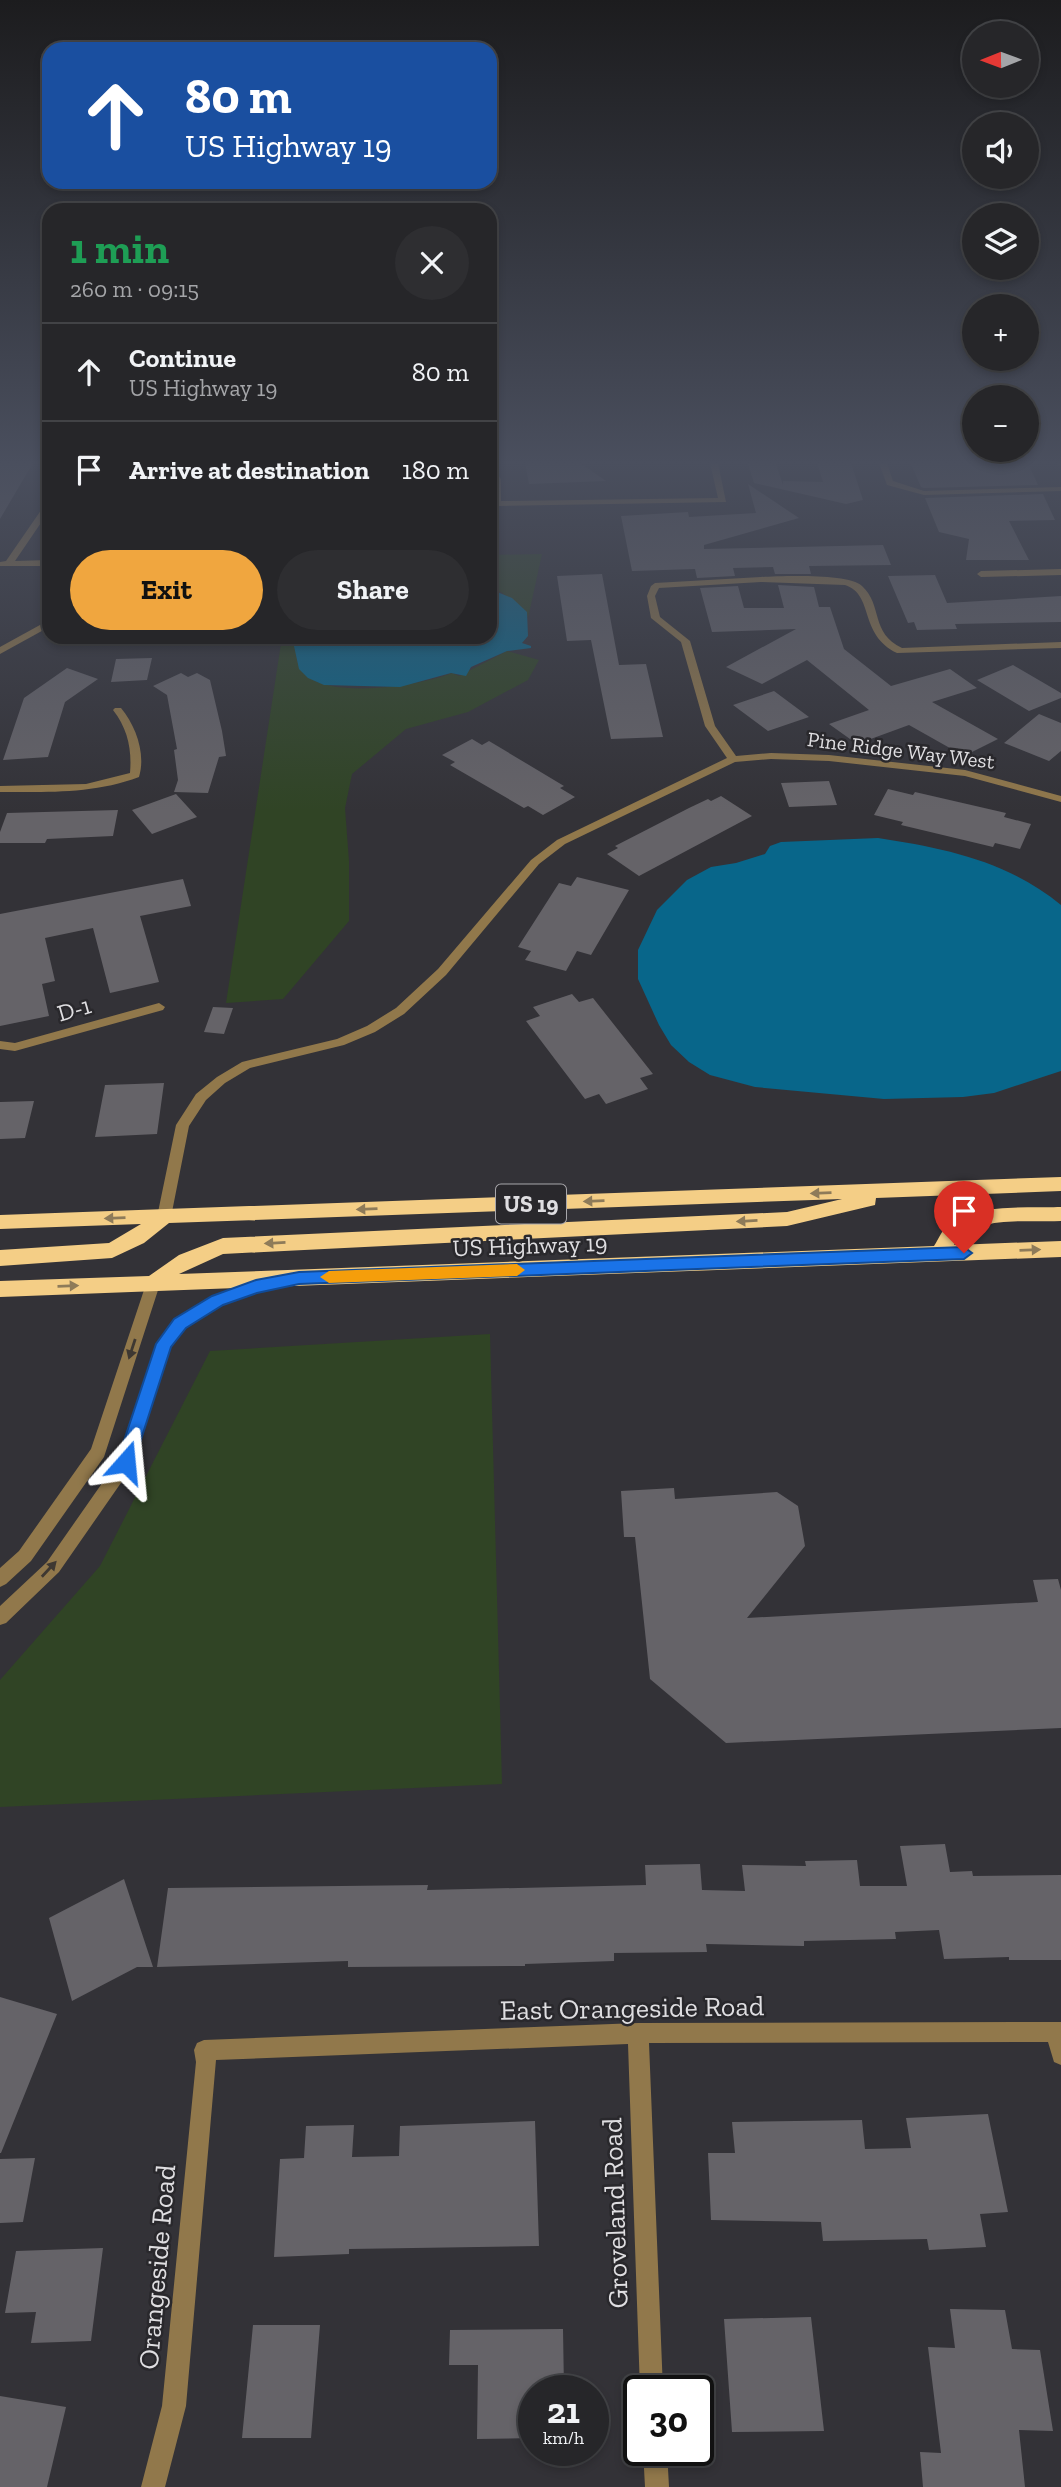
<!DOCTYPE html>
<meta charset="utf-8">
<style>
:root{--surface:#262629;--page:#2e2e31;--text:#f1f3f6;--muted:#a4a5a8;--line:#424346;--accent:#f0a63f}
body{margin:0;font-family:"Zilla Slab",serif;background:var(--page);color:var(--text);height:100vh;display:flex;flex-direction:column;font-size:26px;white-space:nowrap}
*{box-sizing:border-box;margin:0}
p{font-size:23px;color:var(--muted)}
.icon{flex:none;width:38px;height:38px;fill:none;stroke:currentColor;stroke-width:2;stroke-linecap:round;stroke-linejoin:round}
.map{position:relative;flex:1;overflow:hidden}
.side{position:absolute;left:42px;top:203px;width:455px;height:441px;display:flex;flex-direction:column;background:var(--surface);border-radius:21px;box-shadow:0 4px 10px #0003,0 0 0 2px var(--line)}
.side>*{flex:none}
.guide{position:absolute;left:42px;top:42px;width:455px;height:147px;border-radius:21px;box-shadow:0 4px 10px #0003,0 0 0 2px var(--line);background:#1a4fa0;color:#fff;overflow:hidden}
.needle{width:46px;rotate:269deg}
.buttons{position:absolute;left:962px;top:21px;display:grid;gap:14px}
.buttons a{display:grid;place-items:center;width:77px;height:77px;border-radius:50%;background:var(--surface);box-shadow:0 4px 10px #0003,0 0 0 2px var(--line);font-size:35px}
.speed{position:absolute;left:518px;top:2375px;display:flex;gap:14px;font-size:35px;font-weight:700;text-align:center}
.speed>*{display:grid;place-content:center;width:91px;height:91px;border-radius:50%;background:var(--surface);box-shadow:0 4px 10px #0003,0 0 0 2px var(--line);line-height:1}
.speed small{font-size:18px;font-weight:400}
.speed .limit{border:4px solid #111;border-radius:10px;background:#fff;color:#111}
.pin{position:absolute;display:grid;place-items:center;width:60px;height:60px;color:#fff;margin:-72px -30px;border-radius:50% 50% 50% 0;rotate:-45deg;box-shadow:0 0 7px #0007}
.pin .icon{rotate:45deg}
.me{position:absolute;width:77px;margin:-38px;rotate:18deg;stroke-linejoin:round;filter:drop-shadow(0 0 5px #0008)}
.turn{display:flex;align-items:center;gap:24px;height:147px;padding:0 28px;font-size:32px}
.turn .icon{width:91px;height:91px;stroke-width:2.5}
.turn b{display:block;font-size:49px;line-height:60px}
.round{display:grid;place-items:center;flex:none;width:74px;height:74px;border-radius:37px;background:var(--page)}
.headline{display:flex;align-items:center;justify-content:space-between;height:119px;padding:0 28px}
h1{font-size:42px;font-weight:800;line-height:52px;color:#1e9e55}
.button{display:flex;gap:14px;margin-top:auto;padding:14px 28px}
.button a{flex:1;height:80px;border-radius:42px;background:var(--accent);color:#111;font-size:28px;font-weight:800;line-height:80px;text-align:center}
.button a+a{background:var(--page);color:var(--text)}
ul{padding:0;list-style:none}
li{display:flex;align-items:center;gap:21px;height:98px;padding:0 28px;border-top:2px solid var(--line)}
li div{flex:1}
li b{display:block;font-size:26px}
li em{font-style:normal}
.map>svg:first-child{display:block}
.green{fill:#304425}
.water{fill:#08668a}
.building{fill:#656368}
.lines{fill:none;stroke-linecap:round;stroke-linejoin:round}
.minor{fill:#91784b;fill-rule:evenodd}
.tertiary{fill:#91784b;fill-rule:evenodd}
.trunk{fill:#f4ce86;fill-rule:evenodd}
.oneway{fill:#8e7b59}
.oneway2{fill:#3e3832}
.route{fill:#1a73e8;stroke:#114b97;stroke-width:2}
.slow{fill:#f59e0b}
.labels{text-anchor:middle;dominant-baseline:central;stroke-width:5;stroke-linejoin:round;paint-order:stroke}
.far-street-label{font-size:21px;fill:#dfdee1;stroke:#29282c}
.shield{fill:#29282c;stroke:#a8a7ab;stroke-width:2}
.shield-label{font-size:23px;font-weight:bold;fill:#dfdee1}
.street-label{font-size:24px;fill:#dfdee1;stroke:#29282c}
.near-street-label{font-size:28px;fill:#dfdee1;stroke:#29282c}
</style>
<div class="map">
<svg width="1061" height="2487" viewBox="0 0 1061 2487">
<rect width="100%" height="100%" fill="#333237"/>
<path class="green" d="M542 554 528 618 527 612 501 592 490 589V555Z
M282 637H296C293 645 296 650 297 658 301 706 422 686 452 673L459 676 507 651 539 660 528 680 468 712 406 729 352 774 345 808 349 861V921L283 999 226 1003Z
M490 1334 502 1784 0 1807V1680L100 1566 210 1351Z"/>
<path class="water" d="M490 589 512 598 527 612 528 636 522 643 531 646V648L507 651 471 667 466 676 451 673 400 687 324 685 308 678 299 669 294 646 296 637H490Z
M878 838C944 848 1008 861 1061 905V1071L994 1093 963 1097 884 1099 755 1087 710 1075 689 1062 671 1045 659 1025 638 979V950L657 910 687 880 711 867 736 863 765 854 770 846 781 842Z"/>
<path class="building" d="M0 463H33L0 519Z
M525 463H580L606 481 529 484Z
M817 463H851L863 500 846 504 754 483 748 464H776L783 485V481L823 482Z
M946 463 999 465 997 463H1028L1038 485 924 488 921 487 911 464Z
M748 484 799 518 704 545V549L883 545 891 565 809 566 811 574H775L773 567 733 568 735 576 697 578 695 569 632 571 621 516 688 512 689 517 756 513Z
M1043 494 1055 520 1009 521 1029 560H966L969 539 939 532 925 498Z
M602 574 619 665 646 664 663 737 611 739 591 640 567 641 557 576Z
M935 575 947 603 1061 596V622L955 624 957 629 917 630 914 622 908 623 888 576Z
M778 585 814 587 819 607H830L844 649 891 686 950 669 977 688 932 702 998 739 964 756 909 725 857 744 829 724 869 710 807 660 762 684 726 667 796 629 712 632 700 588 738 586 744 608H784Z
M152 658 147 680 111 682 116 659Z
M1013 665 1061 693V698L1029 711 977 680Z
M67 668 98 679 65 702 48 757 3 760 24 698Z
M181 673 188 677 197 673 210 680 222 731 226 756 219 757 208 793 174 792 178 780 174 750 177 749 167 695 153 686Z
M774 691 809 717 768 731 733 705Z
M1039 714 1061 723V751L1049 761 1004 743Z
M472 739 482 745 489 741 564 786 560 788 575 797 543 815 528 806 524 808 450 765 455 762 442 755Z
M829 781 837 805 789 807 781 783Z
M888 789 913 795 915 792 1006 813 1004 817 1031 824 1020 849 995 843 993 847 901 825 903 822 874 815Z
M176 794 197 817 152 834 132 810Z
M721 796 752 816 639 876 607 854 618 848 615 846 689 808 708 799 711 801Z
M118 810 113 836 47 839 45 843H0V832L7 813Z
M577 877 629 890 591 955 577 951 566 971 525 960 531 951 518 947 536 919 559 883 571 886Z
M183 879 191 906 140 916 159 982 110 993 93 928 45 938 55 981 42 984 49 1016 0 1026V914Z
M572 994 579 1002 593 998 653 1074 640 1078 648 1089 606 1104 599 1094 585 1099 526 1021 540 1016 533 1007Z
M213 1007 233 1008 224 1034 204 1032Z
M164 1083 157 1134 95 1137 105 1085Z
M34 1101 25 1138 0 1139V1102Z
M674 1488 675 1499 777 1492 798 1506 805 1546 747 1618 1038 1602 1033 1580 1058 1579 1061 1590V1728L726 1743 650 1679 635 1537H624L621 1491Z
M945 1844 950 1872 972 1871 973 1876 1061 1875V1960H1009V1957L944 1959 939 1930 895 1932 896 1939 804 1941V1946L706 1944 707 1952 614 1953V1961L525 1964V1966L348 1967V1961L157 1967 168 1888 428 1885 427 1890 646 1885 645 1865 700 1864 702 1890 745 1891 742 1865 806 1866 805 1861 857 1860 860 1886H907L900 1846Z
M124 1879 153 1967H137L72 2001 49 1918Z
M0 1997 57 2014 1 2153H0Z
M988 2114 1008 2212 980 2214 986 2247 929 2250 927 2239 823 2241 821 2222 711 2220 708 2153H735L732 2122 862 2120 865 2149 911 2148 906 2118Z
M535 2121 539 2246 349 2249V2254L274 2257 280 2159 304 2158 306 2126 354 2125 352 2157 399 2156 400 2126Z
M35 2158 23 2222 0 2223V2159Z
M103 2248 91 2341 31 2343 36 2312 5 2313 16 2251Z
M950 2309 1005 2310 1012 2349 1040 2350 1053 2431 1019 2430 1025 2487H923L920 2452 941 2453 928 2347 955 2348Z
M811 2317 824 2431 732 2432 724 2319Z
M253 2325H320L311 2438H242Z
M563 2329 564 2390H534V2438L477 2439 478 2365H449L450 2330Z
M0 2396 66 2407 47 2487H0Z"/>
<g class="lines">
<path class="minor" d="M710 463H718L726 502 497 506 493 504V479L490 474V466L501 479V501L718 498Z
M879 463H887L893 481 924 491 1061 487V491L924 495 887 485Z
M1056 463H1061V466Z
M46 503H49V511L15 561 49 560V566H0V562L6 561Z
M1061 569V575L981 577 977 574 981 571Z
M761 577C781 576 849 573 862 586 883 605 870 633 902 648L1061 642V648L897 653C858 634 875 595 845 585L761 582 659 588 655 596 660 617 690 641 715 726 736 756 771 753 829 755 965 770 1061 796V802L965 776 829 761 771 759 735 762 565 844 539 864 446 975 404 1014 375 1032 344 1045 250 1068 225 1083 206 1100 189 1126 171 1217 164 1222 159 1221 157 1217 176 1125 196 1094 217 1077 242 1062 337 1039 367 1026 396 1008 438 969 531 860 557 840 727 758 705 726 681 642 651 618 647 596 651 586 655 583Z
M115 708H121C136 726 146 754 139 777 94 794 47 792 0 792V786L86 784 130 773C132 750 128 729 113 710Z
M159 1003 165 1007 163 1010 15 1051 0 1049V1041L15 1043Z
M153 1278 158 1280 160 1284 104 1457 31 1561 6 1584 0 1587V1568L19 1551 91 1449 146 1284 148 1280Z
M270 1278 275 1280 277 1284 275 1288 222 1304 185 1328 171 1347 132 1467 59 1572 6 1623 0 1625V1606L47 1562 119 1459 157 1344 175 1320 212 1296Z
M1061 2022V2065L1054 2062 1048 2042 649 2043 663 2390H640L628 2044 216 2060 186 2406 165 2487H141L162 2406 196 2062 194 2050 197 2043 204 2040 638 2023Z
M643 2450H667L669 2487H645Z"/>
<path class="tertiary" d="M49 620V627L0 654V647Z"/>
<path class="trunk" d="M1061 1177V1191L876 1198 875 1205 787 1226 223 1254 179 1274 934 1246C938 1240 941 1232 946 1227 970 1203 1029 1208 1061 1207V1221C1028 1223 974 1214 954 1245L1061 1241V1257L0 1297V1281L149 1276 179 1255 223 1238 787 1212 842 1199 169 1223 144 1243 112 1258 0 1266V1250L109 1243 141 1224 0 1229V1215Z"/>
</g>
<defs><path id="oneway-solid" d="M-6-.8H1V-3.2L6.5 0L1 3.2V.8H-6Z" transform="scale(1.75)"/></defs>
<g class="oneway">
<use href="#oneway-solid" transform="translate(821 1193) rotate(178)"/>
<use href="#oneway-solid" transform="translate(594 1201) rotate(178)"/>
<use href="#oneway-solid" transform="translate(367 1209) rotate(178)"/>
<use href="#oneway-solid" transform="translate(115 1218) rotate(178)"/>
<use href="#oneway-solid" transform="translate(747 1221) rotate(177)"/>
<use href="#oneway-solid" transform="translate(275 1243) rotate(177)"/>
<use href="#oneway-solid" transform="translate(1030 1250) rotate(-2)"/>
<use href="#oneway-solid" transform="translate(68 1286) rotate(-2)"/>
</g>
<g class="oneway2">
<use href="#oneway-solid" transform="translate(132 1349) rotate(108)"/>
<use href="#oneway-solid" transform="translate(49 1569) rotate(-47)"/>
</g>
<linearGradient id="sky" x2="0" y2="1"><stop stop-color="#1c1c1e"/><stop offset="0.57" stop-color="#4a4f5e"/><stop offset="1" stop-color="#4a4f5e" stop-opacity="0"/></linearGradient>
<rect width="1061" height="811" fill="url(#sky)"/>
<path class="route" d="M964 1247 972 1253 964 1259 299 1284 257 1293 223 1305 186 1328 171 1347 132 1467 126 1470 120 1467 117 1462 156 1344 174 1319 212 1296 256 1280 299 1272Z"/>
<path class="slow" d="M517 1264 525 1270 517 1276 329 1283 320 1277 329 1271Z"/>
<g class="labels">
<g class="far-street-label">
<text transform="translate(901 750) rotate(7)">Pine Ridge Way West</text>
</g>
<rect class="shield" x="496" y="1184.5" width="70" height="39" rx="5"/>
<g class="shield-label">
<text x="531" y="1204">US 19</text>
</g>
<g class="street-label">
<text transform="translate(74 1009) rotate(-16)">D-1</text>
<text transform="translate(530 1245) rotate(-2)">US Highway 19</text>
</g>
<g class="near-street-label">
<text transform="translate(632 2008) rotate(-1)">East Orangeside Road</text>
<text transform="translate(615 2213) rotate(-92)">Groveland Road</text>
<text transform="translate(157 2267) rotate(-85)">Orangeside Road</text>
</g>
</g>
</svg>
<div class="buttons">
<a><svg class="needle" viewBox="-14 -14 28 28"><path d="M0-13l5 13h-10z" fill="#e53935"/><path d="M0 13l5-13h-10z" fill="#a4a5a8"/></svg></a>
<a><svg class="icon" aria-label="sound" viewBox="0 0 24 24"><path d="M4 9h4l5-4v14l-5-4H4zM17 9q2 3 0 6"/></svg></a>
<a><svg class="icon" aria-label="layers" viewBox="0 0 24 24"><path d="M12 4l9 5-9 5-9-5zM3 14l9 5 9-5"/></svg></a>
<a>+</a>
<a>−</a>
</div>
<div class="speed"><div>21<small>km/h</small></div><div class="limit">30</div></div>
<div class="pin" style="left:964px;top:1253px;background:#d93025"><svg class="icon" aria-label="arrive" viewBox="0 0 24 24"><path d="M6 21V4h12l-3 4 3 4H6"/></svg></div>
<svg class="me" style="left:126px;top:1462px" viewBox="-20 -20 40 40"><path d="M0-17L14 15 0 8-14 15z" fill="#1a73e8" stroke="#fff" stroke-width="4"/></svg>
<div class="guide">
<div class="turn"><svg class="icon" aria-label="ahead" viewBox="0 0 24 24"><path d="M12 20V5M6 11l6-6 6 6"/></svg><div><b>80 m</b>US Highway 19</div></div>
</div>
<section class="side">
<div class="headline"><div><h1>1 min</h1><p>260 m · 09:15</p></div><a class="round"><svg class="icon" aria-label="close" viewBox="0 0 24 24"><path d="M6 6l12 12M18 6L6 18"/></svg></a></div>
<ul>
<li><svg class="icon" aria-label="ahead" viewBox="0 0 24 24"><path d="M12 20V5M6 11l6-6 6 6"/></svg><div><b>Continue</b><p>US Highway 19</p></div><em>80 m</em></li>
<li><svg class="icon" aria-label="arrive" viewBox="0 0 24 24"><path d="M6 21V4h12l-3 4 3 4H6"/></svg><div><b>Arrive at destination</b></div><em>180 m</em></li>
</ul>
<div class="button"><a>Exit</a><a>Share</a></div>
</section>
</div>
